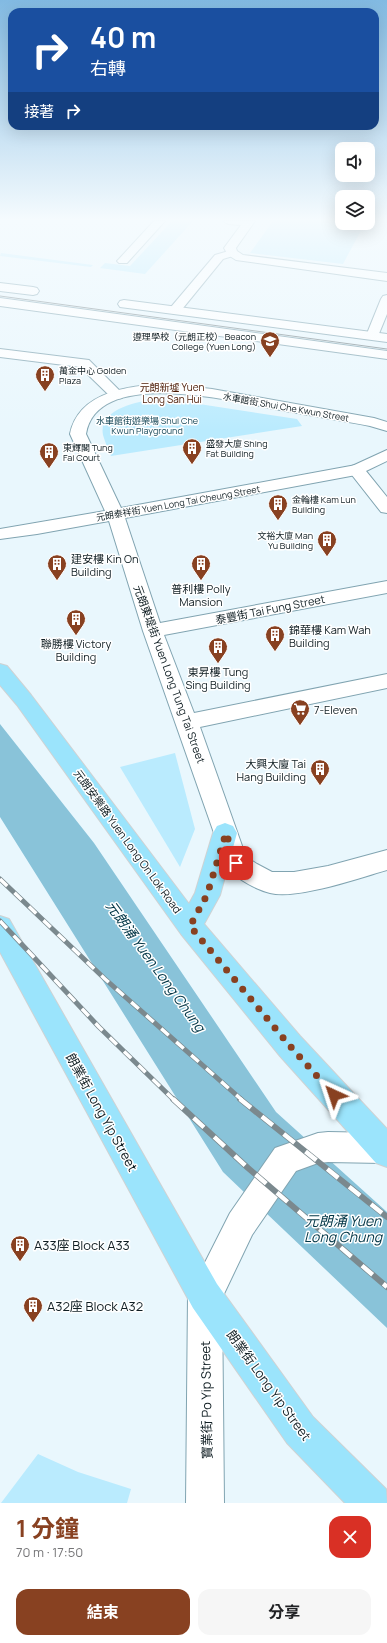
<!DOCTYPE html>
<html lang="zh-TW">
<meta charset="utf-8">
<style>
:root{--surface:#fff;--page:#f6f6f6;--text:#202124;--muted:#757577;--accent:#884121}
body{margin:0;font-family:Manrope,"Noto Sans TC",sans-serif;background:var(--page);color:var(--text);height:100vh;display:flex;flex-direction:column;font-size:15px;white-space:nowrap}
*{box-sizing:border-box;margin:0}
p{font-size:13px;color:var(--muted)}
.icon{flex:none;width:22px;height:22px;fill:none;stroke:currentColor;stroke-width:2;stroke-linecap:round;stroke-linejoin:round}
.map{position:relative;height:1503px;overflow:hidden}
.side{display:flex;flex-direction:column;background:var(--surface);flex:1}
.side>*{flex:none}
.guide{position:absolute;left:8px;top:8px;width:371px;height:122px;border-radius:12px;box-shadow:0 4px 16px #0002;background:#1a4fa0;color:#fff;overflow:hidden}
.tools{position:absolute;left:335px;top:142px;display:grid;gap:8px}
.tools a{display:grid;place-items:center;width:40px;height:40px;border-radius:8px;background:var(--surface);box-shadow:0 4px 16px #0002;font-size:20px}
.pin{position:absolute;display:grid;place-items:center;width:34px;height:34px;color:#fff;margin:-17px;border-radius:8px;box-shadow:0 2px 6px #0006}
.me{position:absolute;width:44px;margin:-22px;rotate:318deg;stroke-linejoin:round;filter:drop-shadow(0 0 3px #0008)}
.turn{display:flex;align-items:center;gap:14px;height:84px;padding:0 16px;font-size:18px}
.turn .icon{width:52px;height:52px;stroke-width:2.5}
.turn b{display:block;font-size:28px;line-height:34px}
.then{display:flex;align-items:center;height:38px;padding:0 16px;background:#0003;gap:8px;font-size:15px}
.round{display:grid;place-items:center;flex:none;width:42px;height:42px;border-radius:12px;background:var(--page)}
.summary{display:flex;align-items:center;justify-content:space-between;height:68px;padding:0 16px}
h1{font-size:24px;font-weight:700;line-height:30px;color:var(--accent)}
.primary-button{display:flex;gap:8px;margin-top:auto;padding:8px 16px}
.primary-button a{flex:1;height:46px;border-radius:12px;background:var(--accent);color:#fff;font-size:16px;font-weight:700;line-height:46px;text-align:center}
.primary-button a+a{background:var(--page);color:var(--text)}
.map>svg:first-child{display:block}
.green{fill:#baebfe}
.water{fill:#89c3d9}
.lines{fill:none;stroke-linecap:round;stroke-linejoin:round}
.pedestrian-casing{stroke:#81a4b1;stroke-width:2}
.minor-casing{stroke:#81a4b1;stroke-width:2}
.tertiary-casing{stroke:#81a4b1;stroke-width:2}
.secondary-casing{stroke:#81a4b1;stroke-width:2}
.primary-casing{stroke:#cfd2d3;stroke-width:2}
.pedestrian{fill:#fff;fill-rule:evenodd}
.minor{fill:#fff;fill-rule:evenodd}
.tertiary{fill:#fff;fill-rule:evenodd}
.secondary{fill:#fff;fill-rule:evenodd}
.primary{fill:#9be4fc;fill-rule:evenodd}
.tram{stroke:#7b898e;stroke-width:1}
.rail-far1-casing{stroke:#7b898e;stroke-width:5}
.rail-casing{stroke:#7b898e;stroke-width:6}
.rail-far1{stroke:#fff;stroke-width:3.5;stroke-dasharray:10;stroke-linecap:butt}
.rail{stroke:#fff;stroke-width:4.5;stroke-dasharray:14;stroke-linecap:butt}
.route{stroke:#884121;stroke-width:7;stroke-dasharray:0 12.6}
.labels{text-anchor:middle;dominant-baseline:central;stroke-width:3;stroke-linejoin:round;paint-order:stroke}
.far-poi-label{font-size:9px;fill:#101e23;stroke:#fff;text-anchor:start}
.far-street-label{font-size:9px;fill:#101e23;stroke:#fff}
.far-park-label{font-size:9px;fill:#174858;stroke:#fff}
.far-neighbourhood-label{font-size:10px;fill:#4a1a04;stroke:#fff}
.poi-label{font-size:11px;fill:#101e23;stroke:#fff;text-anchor:start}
.street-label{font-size:11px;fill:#101e23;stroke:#fff}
.near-street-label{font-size:13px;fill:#101e23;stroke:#fff}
.near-poi-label{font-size:13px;fill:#101e23;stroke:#fff;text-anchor:start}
.near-water-label{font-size:14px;font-style:italic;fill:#003545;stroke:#fff}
</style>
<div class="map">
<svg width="387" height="1503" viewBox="0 0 387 1503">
<rect width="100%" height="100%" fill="#e9f7fd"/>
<path class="green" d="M172 221H193L145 274 100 268 105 263 130 266Z
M273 221H342V223H365L343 264 250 253Z
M1 253 93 265 91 267 0 256Z
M155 399 173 400 297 419 302 426 111 456C108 449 105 442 103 435 98 409 137 402 155 399Z
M175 753 195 829 180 867 120 767Z
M38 1454 78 1472 131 1489 127 1503H1Z"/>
<path class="water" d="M0 724 94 843 276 1112 387 1212V1328L223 1172 0 817Z"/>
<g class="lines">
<g class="pedestrian-casing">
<path id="pedestrian" d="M232 250 236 251 238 253 236 255 223 259 179 313H171L169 310 171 307 215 255Z
M0 349 89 360 124 395 122 398 117 399 112 398 80 367 0 357Z"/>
</g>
<g class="minor-casing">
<path id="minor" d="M154 221H165L127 263H119L117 261 119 259Z
M223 221H255L236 248 237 251 243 255 387 273V281L236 260 228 255 224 248 241 225 228 224Z
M387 295V314L378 336 377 339H367L366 336 381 299 383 296Z
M169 384 212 389 374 418 387 422V431L370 426C339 420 307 415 275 409 232 401 97 367 86 434L121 508 356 465 362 467 364 470 362 473 356 475 125 518 160 623 387 581V593L164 635 194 713 387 674V688L200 727 246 857 257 864 272 872H294L328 866 387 850V870C359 878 296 900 270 893 254 889 241 880 227 870L143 631 109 521 37 534 0 539V529L105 511 70 434C79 390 133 385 169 384Z"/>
</g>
<g class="tertiary-casing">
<path id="tertiary" d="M387 450V461L366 471 387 497V513L381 512 348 470 350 467Z
M328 1132 382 1133 387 1135V1161L382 1163 328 1162 318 1163 296 1171 252 1235 222 1298 224 1503H186L188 1296 230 1213 275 1148 318 1133Z"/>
</g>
<g class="secondary-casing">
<path id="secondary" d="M0 283 33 287 37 288 39 291 37 294 33 295 0 291Z
M0 298 387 351V359L0 306Z
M124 300 387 334V342L120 307 118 304 120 301Z"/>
</g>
<g class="primary-casing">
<path id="primary" d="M0 664 7 666 31 695 189 904 195 893 213 833 217 826 225 823 233 826 237 833 220 895 204 924 300 1036 387 1129V1167L376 1163 280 1056 181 934 17 705 0 685Z
M0 916 9 919 217 1284 313 1417 386 1489 387 1503H345L287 1443 193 1308 0 952Z"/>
</g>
<use href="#pedestrian" class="pedestrian"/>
<use href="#minor" class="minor"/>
<use href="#tertiary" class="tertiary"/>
<use href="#secondary" class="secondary"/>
<use href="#primary" class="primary"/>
<path class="tram" d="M0 296 387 349"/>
<g class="rail-far1-casing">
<path id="rail-far1" d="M0 879 105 979 242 1100
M0 921 99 1027 174 1100"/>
</g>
<g class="rail-casing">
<path id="rail" d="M173 1099 248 1168 387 1287
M240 1099 387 1217"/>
</g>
<use href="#rail-far1" class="rail-far1"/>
<use href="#rail" class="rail"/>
</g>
<linearGradient id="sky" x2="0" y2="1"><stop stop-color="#82bae2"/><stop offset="0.51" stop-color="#f5fbfe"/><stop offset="1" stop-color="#f5fbfe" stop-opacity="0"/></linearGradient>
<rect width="387" height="431" fill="url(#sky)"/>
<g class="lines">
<path class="route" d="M236 863 226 833 207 895 190 926 290 1046 334 1095"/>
</g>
<defs>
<g id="school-pin" transform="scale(1)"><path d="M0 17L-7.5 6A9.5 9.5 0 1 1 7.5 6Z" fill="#884121" stroke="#fff"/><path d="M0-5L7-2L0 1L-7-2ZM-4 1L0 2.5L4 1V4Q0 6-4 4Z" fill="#fff"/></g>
<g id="building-pin" transform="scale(1)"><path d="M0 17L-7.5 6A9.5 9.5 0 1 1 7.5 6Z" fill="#884121" stroke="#fff"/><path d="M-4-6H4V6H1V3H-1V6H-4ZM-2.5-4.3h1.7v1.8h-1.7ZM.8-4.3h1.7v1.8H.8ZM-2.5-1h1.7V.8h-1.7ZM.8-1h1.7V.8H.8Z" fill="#fff"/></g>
<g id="supermarket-pin" transform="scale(1)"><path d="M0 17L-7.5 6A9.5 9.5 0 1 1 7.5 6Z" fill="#884121" stroke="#fff"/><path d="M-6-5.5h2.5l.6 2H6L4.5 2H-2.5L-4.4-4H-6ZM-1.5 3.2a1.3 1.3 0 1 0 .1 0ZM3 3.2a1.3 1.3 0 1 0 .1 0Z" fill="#fff"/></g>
</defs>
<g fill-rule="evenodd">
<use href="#school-pin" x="270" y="341"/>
<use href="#building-pin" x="45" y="375"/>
<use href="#building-pin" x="192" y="448"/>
<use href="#building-pin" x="49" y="452"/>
<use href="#building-pin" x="278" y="504"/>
<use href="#building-pin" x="327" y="540"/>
<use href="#building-pin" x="57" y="564"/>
<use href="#building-pin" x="201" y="564"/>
<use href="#building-pin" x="76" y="619"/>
<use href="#building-pin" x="275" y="635"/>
<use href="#building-pin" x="218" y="647"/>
<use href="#supermarket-pin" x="300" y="709"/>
<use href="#building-pin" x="320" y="769"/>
<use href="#building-pin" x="20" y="1245"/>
<use href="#building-pin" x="33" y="1306"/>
</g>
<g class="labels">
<g class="far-poi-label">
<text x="256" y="336" text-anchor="end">遵理學校（元朗正校） Beacon<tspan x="256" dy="10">College (Yuen Long)</tspan></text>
<text x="59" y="370">萬金中心 Golden<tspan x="59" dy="10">Plaza</tspan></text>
<text x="206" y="443">盛發大廈 Shing<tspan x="206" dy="10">Fat Building</tspan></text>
<text x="63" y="447">東輝閣 Tung<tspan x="63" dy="10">Fai Court</tspan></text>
<text x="292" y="499">金輪樓 Kam Lun<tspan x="292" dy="10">Building</tspan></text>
<text x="313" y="535" text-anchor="end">文裕大廈 Man<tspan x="313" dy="10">Yu Building</tspan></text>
</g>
<g class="far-street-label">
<text transform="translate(286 407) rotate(10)">水車館街 Shui Che Kwun Street</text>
<text transform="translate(178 503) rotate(-10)">元朗泰祥街 Yuen Long Tai Cheung Street</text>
</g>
<g class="far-park-label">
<text x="147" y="420">水車館街遊樂場 Shui Che<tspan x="147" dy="10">Kwun Playground</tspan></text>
</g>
<g class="far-neighbourhood-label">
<text x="172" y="387">元朗新墟 Yuen<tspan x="172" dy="12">Long San Hui</tspan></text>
</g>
<g class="poi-label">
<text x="71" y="558">建安樓 Kin On<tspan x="71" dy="13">Building</tspan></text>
<text x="201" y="588" text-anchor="middle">普利樓 Polly<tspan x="201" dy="13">Mansion</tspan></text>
<text x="289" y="629">錦華樓 Kam Wah<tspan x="289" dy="13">Building</tspan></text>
<text x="76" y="643" text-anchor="middle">聯勝樓 Victory<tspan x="76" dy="13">Building</tspan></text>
<text x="218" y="671" text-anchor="middle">東昇樓 Tung<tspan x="218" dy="13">Sing Building</tspan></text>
<text x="314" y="709">7-Eleven</text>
<text x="306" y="763" text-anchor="end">大興大廈 Tai<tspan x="306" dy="13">Hang Building</tspan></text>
</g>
<g class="street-label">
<text transform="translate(270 609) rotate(-11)">泰豐街 Tai Fung Street</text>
<text transform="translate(170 674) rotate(70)">元朗東堤街 Yuen Long Tung Tai Street</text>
<text transform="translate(128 841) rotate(54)">元朗安樂路 Yuen Long On Lok Road</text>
</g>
<g class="near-street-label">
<text transform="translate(102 1112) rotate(61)">朗業街 Long Yip Street</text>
<text transform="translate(269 1385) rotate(54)">朗業街 Long Yip Street</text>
<text transform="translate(206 1400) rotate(-91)">寶業街 Po Yip Street</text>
</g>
<g class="near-poi-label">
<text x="34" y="1245">A33座 Block A33</text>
<text x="47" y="1306">A32座 Block A32</text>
</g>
<g class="near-water-label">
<text transform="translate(156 966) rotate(54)">元朗涌 Yuen Long Chung</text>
<text x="343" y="1220">元朗涌 Yuen<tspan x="343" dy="16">Long Chung</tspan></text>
</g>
</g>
</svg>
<div class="tools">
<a><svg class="icon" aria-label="sound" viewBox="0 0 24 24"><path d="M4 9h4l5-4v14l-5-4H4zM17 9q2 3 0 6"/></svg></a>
<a><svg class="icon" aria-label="layers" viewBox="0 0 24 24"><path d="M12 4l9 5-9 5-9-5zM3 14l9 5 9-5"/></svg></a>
</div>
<div class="pin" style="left:236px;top:863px;background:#d93025"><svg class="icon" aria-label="arrive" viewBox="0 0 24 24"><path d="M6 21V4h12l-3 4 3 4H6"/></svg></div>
<svg class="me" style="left:334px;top:1095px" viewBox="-20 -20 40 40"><path d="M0-17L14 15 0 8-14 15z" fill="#884121" stroke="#fff" stroke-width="4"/></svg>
<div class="guide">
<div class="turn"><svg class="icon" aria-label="right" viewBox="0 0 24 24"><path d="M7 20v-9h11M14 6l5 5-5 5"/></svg><div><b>40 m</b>右轉</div></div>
<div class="then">接著<svg class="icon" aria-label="right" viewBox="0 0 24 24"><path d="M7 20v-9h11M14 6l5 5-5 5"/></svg></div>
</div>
</div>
<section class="side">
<div class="summary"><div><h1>1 分鐘</h1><p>70 m · 17:50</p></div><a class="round" style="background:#d93025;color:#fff"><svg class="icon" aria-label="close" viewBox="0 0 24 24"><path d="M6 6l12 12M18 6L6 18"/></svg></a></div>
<div class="primary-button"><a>結束</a><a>分享</a></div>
</section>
